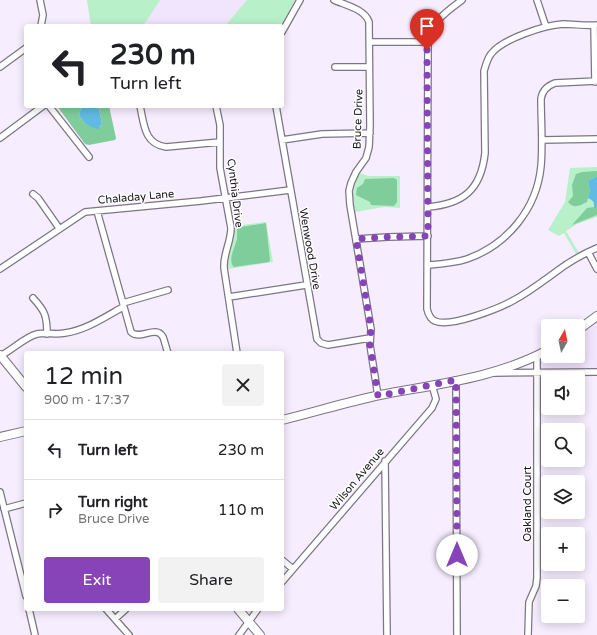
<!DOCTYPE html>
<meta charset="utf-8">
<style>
:root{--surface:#fff;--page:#f2f2f2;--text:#202124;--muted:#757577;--line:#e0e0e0;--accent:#8744b8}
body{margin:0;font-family:"Varela Round",sans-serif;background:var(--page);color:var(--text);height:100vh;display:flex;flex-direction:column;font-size:15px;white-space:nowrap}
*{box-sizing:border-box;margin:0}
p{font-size:13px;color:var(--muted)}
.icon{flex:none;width:22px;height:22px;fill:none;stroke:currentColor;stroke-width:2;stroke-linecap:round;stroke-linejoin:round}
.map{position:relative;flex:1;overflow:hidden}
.sheet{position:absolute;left:24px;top:351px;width:260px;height:260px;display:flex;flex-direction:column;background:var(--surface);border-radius:4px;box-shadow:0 2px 10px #0003}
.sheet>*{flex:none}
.banner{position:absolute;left:24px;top:24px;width:260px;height:84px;border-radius:4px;box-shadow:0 2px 10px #0003;background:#fff;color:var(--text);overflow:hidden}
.needle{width:26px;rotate:9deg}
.fabs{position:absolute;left:541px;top:319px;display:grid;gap:8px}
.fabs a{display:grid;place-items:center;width:44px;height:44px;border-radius:4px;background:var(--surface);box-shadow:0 2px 10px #0003;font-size:20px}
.pin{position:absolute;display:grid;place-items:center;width:34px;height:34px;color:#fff;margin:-41px -17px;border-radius:50% 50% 50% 0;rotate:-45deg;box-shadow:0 0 4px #0007}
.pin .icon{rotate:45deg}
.me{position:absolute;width:44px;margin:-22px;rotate:0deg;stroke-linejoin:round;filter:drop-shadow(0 0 3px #0008)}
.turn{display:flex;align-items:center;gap:14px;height:84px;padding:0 20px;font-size:18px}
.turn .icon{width:52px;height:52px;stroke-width:2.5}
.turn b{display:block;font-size:28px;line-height:34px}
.round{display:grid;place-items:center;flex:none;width:42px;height:42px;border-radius:4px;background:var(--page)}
.summary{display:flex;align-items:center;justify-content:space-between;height:68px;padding:0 20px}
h1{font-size:24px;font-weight:600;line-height:30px}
.button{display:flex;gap:8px;margin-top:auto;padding:8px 20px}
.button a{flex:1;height:46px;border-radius:4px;background:var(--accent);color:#fff;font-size:16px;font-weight:600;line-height:46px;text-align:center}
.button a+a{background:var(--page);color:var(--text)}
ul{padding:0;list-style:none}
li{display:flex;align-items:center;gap:12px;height:60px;padding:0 20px;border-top:1px solid var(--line)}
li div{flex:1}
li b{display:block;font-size:15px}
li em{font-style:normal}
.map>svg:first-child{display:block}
.built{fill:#f1e4fd}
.green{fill:#b8f0ca}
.forest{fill:#80cd9c}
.water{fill:#60bae3}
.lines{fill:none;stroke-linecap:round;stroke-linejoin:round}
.street-casing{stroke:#7d7584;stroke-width:8}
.secondary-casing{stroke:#7d7584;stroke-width:10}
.street{stroke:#fff;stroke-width:5.5}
.secondary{stroke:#fff;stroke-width:8}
.route{stroke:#8744b8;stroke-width:7;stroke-dasharray:0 12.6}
.labels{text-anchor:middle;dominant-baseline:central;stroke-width:3;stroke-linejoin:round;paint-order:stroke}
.street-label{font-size:11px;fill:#19161c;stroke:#fefefe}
</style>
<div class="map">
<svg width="597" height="635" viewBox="0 0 597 635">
<rect width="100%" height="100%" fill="#f6edfe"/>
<path class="built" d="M87 0H295L281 26H91Z
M597 319V370H538V357L548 353V356H578V332Z"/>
<path class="green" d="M87 0H160L146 22 140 26H91Z
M247 0H295L281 26H225Z
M597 167V217L577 224 566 231 579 253 576 254 564 233 559 236 548 230 565 202 570 168Z
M360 173 368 176H400V208L384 207 355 212C352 196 352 187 360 173Z
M266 222 273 262 228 269C227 254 234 241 234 226Z"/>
<path class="forest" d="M57 106H85L82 107 79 114C84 124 90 128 100 127L102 124 99 109 93 106H109L116 138 115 140 89 145 85 144Z
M597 171V176L588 181 590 190 587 202C579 206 574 209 568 202L573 196 572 185 576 174 582 172Z
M394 178 397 180V202L394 206 371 205 370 202 356 195 357 188 363 184 365 179Z
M594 207H597V215L572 225 587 208Z
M266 223 270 260 269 262 234 267C227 260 235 248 237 239 237 236 237 233 237 229L241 227Z"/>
<path class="water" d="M85 106H93L99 109 102 124 98 129C89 127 83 123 79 114L82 107Z
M597 176V207H594C595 202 592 200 588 198L590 190 588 181Z"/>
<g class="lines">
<g class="street-casing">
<path id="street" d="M40 0 43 15 41 26
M334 0C345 5 365 9 369 22L370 126 369 147 366 158 356 172 351 183 349 191 350 205 371 329 370 345 378 396
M462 0C446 12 431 22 428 42L427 309C428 313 430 319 435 321 450 328 500 308 514 300 529 292 543 281 557 271 569 262 583 254 597 248
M537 0 546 27
M594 26 595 82
M282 32 300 0
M370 42H428
M0 67 26 48
M335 67H369
M49 106 89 157
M140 106C144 124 144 144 166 147L220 142
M216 106 220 125V168L231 228C231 242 223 254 224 268L237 353
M276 106 317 339 321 343 328 345 370 338
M0 138 43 106
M282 140 322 134 370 133
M542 140 597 139
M33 194 38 198 59 228
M428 207C463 204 481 190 485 153L484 71C486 65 487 59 491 54 502 39 545 25 563 24 574 24 586 26 597 25
M97 211 131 332C140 341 156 324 163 337 165 342 166 348 168 353
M356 239 388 237 428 236
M588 252 597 269
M428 265C441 264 455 263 467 259 507 245 537 209 541 166 543 144 541 121 541 99 542 91 547 86 555 83L597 81
M0 269 85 212 201 201 290 190
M229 297 306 285
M33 298C45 311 47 316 47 334
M123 303 168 290
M0 356C12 350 25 337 37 334 46 332 56 335 65 333 86 330 105 317 123 307
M495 373 597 372
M456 380 457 635
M385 461 387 635
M0 492 26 596
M4 509 26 503
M282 560 293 569
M282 582 432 408 436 399 432 385
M29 609 35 635
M106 609 129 635
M115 619 126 609
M239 635 258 609
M528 635 529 602 536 586 537 578V356"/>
</g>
<g class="secondary-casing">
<path id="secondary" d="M578 330 597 316
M0 355 26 387
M282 420C315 412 347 402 380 395 437 384 496 378 548 350
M0 437 26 431
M238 609 260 635"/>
</g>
<use href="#street" class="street"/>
<use href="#secondary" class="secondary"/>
</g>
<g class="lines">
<path class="route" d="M427 50 428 236 388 237 356 239 371 328 370 345 378 396 456 380 457 555"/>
</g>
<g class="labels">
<g class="street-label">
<text transform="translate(358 119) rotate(-88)">Bruce Drive</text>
<text transform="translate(235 193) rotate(83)">Cynthia Drive</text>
<text transform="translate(136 197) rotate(-5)">Chaladay Lane</text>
<text transform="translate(310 249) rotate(80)">Wenwood Drive</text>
<text transform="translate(357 479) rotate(-50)">Wilson Avenue</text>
<text transform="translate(527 504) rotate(-90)">Oakland Court</text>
</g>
</g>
</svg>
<div class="fabs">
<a><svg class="needle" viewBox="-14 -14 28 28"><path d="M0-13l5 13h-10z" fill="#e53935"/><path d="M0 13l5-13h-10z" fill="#757577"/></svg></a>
<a><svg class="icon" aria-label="sound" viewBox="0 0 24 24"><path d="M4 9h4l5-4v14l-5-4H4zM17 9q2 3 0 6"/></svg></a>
<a><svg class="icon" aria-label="search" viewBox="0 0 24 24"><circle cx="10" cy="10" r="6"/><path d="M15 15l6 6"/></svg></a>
<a><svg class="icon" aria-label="layers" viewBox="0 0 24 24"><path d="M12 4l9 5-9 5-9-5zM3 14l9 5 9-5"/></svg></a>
<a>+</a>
<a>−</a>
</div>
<div class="pin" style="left:427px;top:50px;background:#d93025"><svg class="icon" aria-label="arrive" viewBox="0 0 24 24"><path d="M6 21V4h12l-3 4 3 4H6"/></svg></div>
<svg class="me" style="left:457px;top:555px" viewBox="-20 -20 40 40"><circle r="19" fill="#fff"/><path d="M0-13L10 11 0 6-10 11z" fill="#8744b8"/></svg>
<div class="banner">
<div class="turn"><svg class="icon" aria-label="left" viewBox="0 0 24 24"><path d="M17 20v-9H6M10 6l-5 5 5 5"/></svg><div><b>230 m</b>Turn left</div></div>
</div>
<section class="sheet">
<div class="summary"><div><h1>12 min</h1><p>900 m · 17:37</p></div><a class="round"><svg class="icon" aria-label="close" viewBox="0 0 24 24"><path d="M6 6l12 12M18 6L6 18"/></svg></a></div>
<ul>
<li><svg class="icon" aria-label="left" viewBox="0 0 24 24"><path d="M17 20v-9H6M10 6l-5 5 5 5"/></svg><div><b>Turn left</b></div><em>230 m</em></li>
<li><svg class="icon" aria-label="right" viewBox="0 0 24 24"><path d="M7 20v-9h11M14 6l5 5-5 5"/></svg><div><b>Turn right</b><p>Bruce Drive</p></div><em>110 m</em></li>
</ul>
<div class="button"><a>Exit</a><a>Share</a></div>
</section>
</div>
